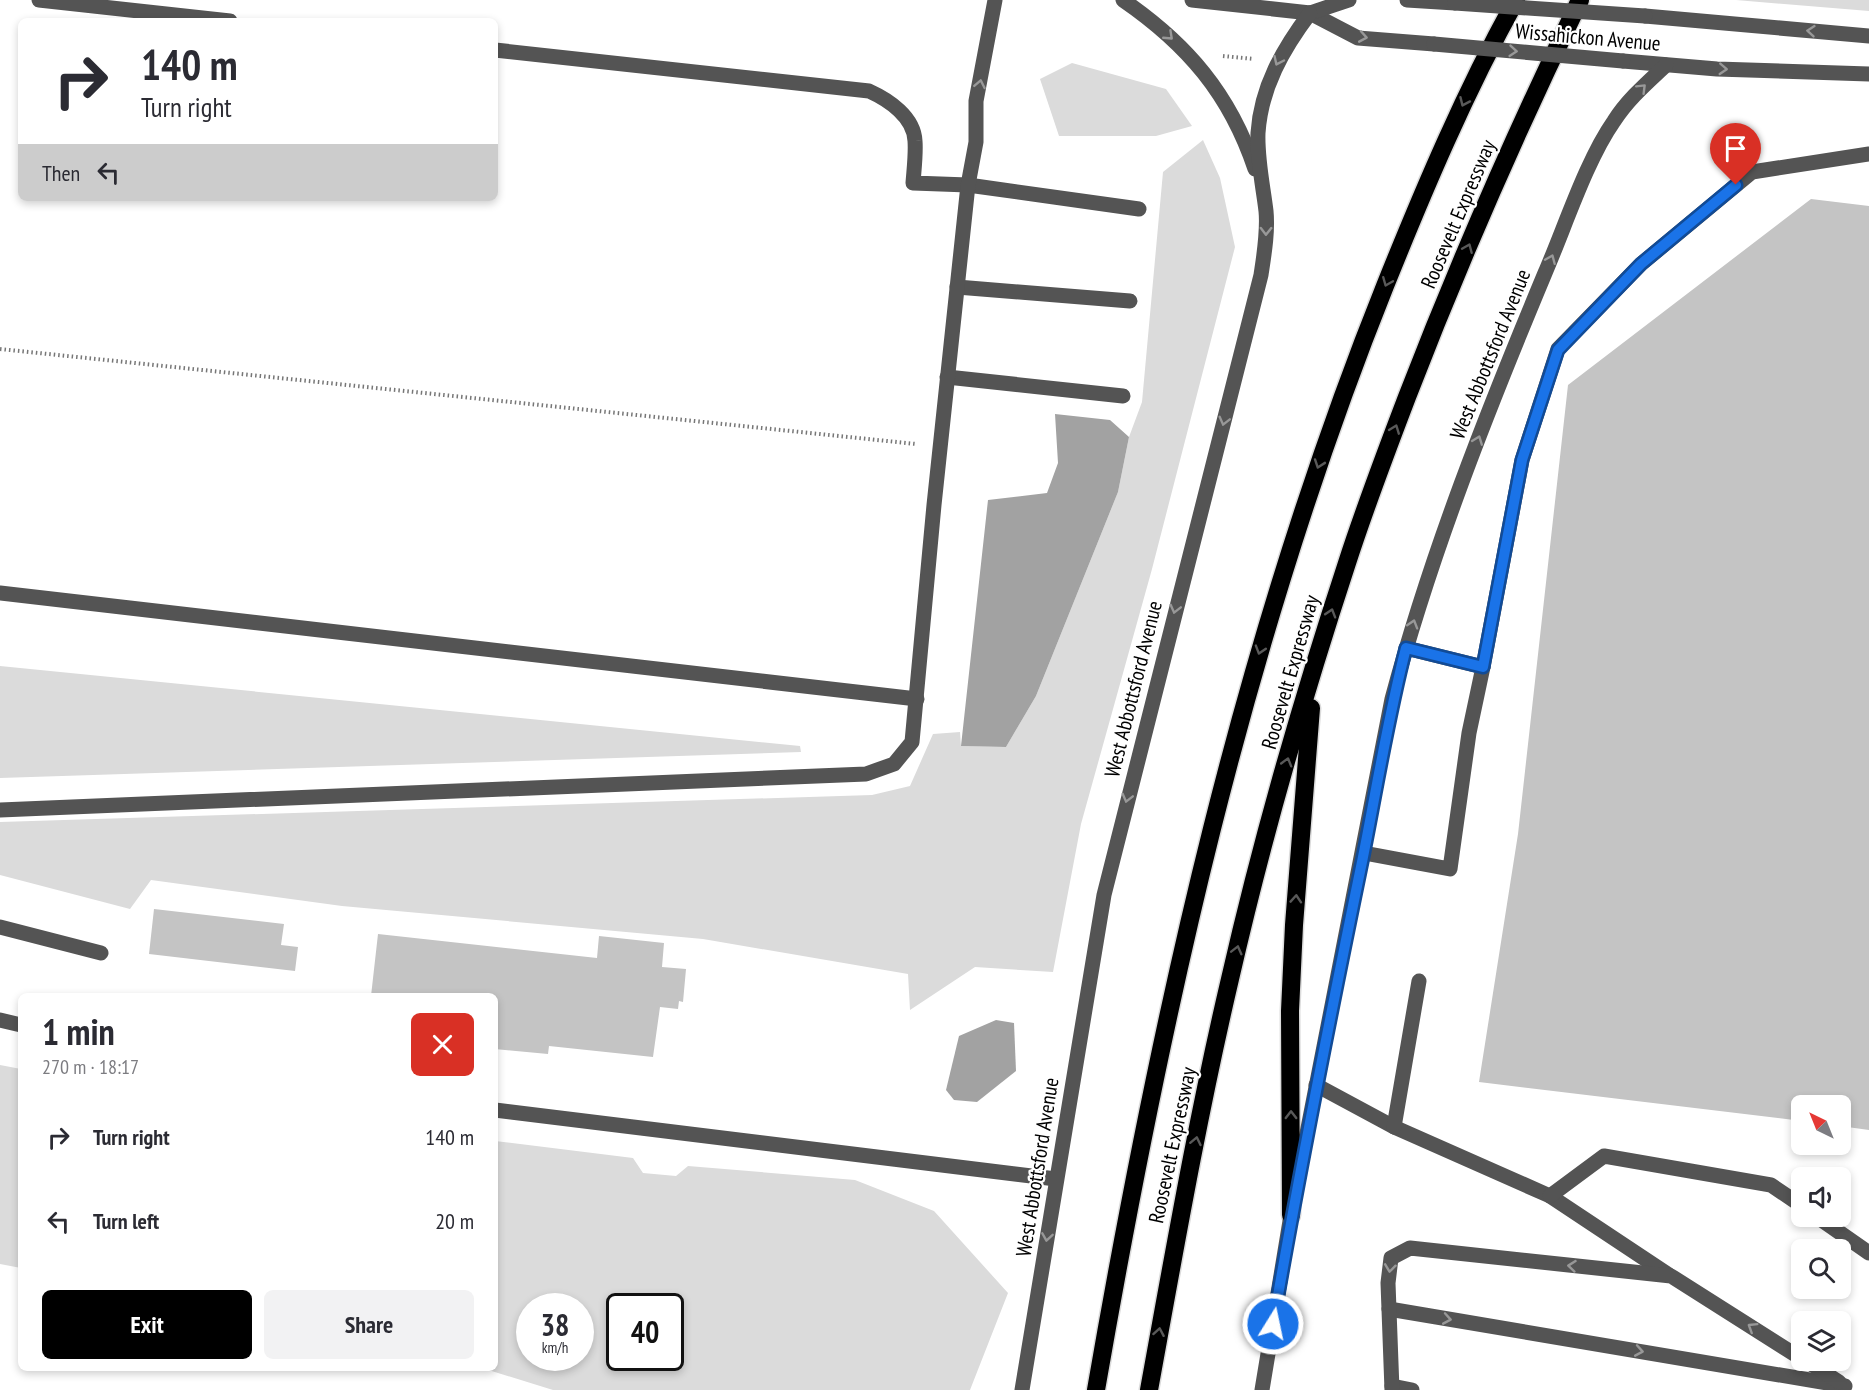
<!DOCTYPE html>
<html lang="en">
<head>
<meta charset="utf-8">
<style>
  :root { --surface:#fff; --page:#f2f2f3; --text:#2b2b33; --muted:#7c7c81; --accent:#000 }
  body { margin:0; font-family:"PT Sans Narrow",sans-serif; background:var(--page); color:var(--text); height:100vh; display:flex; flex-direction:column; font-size:22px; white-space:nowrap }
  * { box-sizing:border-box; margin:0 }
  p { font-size:20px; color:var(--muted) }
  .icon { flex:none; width:33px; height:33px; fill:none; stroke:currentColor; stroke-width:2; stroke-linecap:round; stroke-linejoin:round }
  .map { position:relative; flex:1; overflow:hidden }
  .sheet { position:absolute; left:18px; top:993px; width:480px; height:378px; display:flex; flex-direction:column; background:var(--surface); border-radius:9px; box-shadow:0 3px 9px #0003 }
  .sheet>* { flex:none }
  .hud { position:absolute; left:18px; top:18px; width:480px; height:183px; border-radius:9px; box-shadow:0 3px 9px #0003; background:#fff; color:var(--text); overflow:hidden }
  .needle { width:39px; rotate:317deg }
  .buttons { position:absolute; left:1791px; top:1095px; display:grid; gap:12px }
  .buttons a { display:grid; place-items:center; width:60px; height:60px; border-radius:9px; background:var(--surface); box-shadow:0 3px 9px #0003; font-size:30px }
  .speed { position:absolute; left:516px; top:1293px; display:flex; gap:12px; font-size:30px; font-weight:700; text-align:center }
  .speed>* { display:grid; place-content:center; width:78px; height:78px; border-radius:50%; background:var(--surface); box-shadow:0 3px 9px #0003; line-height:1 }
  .speed small { font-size:15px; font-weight:400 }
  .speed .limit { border:3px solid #111; border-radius:9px; background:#fff; color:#111 }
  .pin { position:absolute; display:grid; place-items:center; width:51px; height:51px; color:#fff; margin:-62px -26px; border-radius:50% 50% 50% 0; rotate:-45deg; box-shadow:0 0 6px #0007 }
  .pin .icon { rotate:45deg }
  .me { position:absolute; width:66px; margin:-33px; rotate:10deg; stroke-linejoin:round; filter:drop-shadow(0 0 4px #0008) }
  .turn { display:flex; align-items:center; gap:21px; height:126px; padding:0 24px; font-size:27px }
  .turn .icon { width:78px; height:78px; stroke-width:2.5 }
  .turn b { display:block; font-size:42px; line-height:51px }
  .then { display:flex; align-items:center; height:57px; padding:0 24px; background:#0003; gap:12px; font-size:22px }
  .round { display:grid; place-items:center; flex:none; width:63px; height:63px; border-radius:9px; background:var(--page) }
  .summary { display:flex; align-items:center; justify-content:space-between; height:102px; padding:0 24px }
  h1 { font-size:36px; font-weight:600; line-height:45px }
  .action { display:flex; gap:12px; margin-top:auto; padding:12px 24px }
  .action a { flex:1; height:69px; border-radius:9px; background:var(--accent); color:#fff; font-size:24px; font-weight:600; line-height:69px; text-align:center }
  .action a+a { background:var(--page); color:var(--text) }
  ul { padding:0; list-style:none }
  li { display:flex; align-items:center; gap:18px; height:84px; padding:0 24px }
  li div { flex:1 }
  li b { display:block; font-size:22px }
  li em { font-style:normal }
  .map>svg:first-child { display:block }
</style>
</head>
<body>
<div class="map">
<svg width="1869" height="1390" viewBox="0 0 1869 1390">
  <rect width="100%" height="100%" fill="#fff"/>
  <g fill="#dbdbdb" fill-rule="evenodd">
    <polygon points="1736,0 1869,0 1869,11"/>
    <polygon points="1072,63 1166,89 1192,126 1156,136 1059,136 1040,79"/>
    <polygon points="1203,140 1220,178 1235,247 1152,569 1081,824 1053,972 975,967 910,1010 908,974 703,939 342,906 151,880 130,909 0,875 0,822 872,795 910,786 933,734 960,732 961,746 1006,747 1036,696 1118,492 1129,437 1142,402 1163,172"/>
    <polygon points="0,666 800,746 801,752 0,778"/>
    <polygon points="0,1065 21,1069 21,1268 0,1264"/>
    <path d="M495,1141L633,1158L643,1173L676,1176L688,1166L855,1180L934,1211L1008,1293L970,1390H553L482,1368H495ZM580,1306V1358H530V1306ZM620,1306H670V1358H620Z"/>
  </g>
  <g fill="#a2a2a2">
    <polygon points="1055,414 1110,420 1129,437 1118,492 1036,696 1006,747 961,746 988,500 1047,493 1058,463"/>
    <polygon points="996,1020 1014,1023 1016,1071 977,1102 954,1100 946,1090 959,1036"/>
  </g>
  <g fill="#c4c4c4">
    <polygon points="1811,199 1869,206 1869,1130 1840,1126 1840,1106 1802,1106 1802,1121 1479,1082 1518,834 1568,385"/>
    <polygon points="154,909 284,924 281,945 298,947 295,971 149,954"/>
    <polygon points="378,934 597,958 599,936 664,943 662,967 686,969 683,1002 679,1001 678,1009 660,1007 653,1057 549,1046 548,1054 495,1049 495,996 371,996"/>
  </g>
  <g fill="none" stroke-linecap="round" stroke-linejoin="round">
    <defs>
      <g id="highway">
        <polyline points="1291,1215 1290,1011 1294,925 1311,708"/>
        <path d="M1096,1390C1161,1015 1243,640 1385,286C1424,189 1465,92 1516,0"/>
        <path d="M1149,1390C1174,1253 1198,1115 1230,979C1262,839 1302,700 1347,563C1365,507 1386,452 1407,397C1459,262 1517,130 1580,0"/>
      </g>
    </defs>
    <use href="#highway" stroke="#dbdbdb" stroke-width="21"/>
    <g stroke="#767676" stroke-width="4" stroke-dasharray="1.5 3" stroke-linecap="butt">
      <polyline points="1223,56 1254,59"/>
      <polyline points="0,349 916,444"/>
    </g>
    <g stroke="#545454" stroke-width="15">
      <polyline points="39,0 230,21"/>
      <path d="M1123,0C1187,44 1230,94 1255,169"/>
      <polyline points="1192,0 1310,13 1358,38 1434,44"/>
      <polyline points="1407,0 1455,3"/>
      <polyline points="1310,13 1349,0"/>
      <polyline points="1645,16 1869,36"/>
      <path d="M495,50L869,91C889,100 914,117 915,141C916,154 914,169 913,183L968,185L1139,209"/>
      <polyline points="1623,61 1717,69 1869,74"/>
      <polyline points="957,287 1130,301"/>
      <polyline points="947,377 1123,396"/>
      <polyline points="0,593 917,699"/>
      <polyline points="1483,667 1522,460 1558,349 1641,264 1752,172 1869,154"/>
      <polyline points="0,810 866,774 894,764 912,742 934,505 968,185 976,142 976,101 995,0"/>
      <polyline points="1364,853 1450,869 1469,733 1483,667 1406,648"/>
      <polyline points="0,927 101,953"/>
      <polyline points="0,1020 21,1025"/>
      <polyline points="1316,1085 1394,1127 1550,1196 1669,1275"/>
      <polyline points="495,1110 1056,1179"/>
      <polyline points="1394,1127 1419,981"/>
      <polyline points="1550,1196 1604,1156 1771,1185 1802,1206"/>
      <polyline points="1816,1216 1869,1253"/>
      <polyline points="1389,1309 1845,1386"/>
      <polyline points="1805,1360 1839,1382"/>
      <polyline points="1392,1386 1412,1390"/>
      <path d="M1022,1390L1104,895L1261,275C1264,255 1268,232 1266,211C1263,186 1257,159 1258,133C1261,87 1283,49 1310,13"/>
      <path d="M1262,1390L1291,1215L1392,699C1431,553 1487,412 1545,273C1565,227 1586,161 1614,121C1628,99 1648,82 1666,65"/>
      <polyline points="1392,1390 1388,1283 1391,1258 1410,1248 1671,1276 1802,1359"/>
    </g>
    <use href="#highway" stroke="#000" stroke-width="18"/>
    <g stroke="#545454" stroke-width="15">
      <polyline points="1455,3 1645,16"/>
      <polyline points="1434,44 1623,61"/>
    </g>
  </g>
  <defs><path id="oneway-chevron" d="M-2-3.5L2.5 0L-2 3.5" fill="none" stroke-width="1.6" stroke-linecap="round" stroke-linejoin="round" transform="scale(1.5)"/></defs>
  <g stroke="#989898">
    <use href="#oneway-chevron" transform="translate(1811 31) rotate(-175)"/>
    <use href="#oneway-chevron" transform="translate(1169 36) rotate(43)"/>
    <use href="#oneway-chevron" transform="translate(1363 37) rotate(10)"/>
    <use href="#oneway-chevron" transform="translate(1513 51) rotate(5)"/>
    <use href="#oneway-chevron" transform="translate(1278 61) rotate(115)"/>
    <use href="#oneway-chevron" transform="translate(1723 69) rotate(3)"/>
    <use href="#oneway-chevron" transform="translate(980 84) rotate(-79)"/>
    <use href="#oneway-chevron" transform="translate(1642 88) rotate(-45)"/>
    <use href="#oneway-chevron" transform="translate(1266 231) rotate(91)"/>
    <use href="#oneway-chevron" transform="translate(1551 259) rotate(-67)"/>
    <use href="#oneway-chevron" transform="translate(1224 421) rotate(104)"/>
    <use href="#oneway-chevron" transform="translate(1478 440) rotate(-69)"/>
    <use href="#oneway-chevron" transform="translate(1175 609) rotate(104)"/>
    <use href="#oneway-chevron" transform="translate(1413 624) rotate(-73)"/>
    <use href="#oneway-chevron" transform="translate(1127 798) rotate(104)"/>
    <use href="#oneway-chevron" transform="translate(1047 1237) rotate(99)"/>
    <use href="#oneway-chevron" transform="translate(1572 1266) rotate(-174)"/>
    <use href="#oneway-chevron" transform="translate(1390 1268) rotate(97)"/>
    <use href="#oneway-chevron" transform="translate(1447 1319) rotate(10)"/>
    <use href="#oneway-chevron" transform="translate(1752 1327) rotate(-148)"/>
    <use href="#oneway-chevron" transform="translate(1639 1351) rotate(10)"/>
  </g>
  <g stroke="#595959">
    <use href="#oneway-chevron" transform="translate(1464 102) rotate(114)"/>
    <use href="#oneway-chevron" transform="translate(1468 248) rotate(-67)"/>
    <use href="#oneway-chevron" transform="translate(1387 282) rotate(112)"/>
    <use href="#oneway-chevron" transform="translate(1395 429) rotate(-69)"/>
    <use href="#oneway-chevron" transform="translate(1319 464) rotate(109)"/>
    <use href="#oneway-chevron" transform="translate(1331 613) rotate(-73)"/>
    <use href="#oneway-chevron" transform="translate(1260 650) rotate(107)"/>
    <use href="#oneway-chevron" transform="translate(1287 762) rotate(-74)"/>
    <use href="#oneway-chevron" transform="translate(1296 899) rotate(-86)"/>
    <use href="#oneway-chevron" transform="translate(1237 950) rotate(-76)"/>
    <use href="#oneway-chevron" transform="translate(1291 1115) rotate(-90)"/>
    <use href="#oneway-chevron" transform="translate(1196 1141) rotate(-78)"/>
    <use href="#oneway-chevron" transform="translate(1159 1332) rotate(-80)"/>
  </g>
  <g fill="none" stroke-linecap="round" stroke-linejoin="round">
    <defs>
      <path id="route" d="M1273,1324C1300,1168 1331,1012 1363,857C1377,787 1388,717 1406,648L1483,667L1522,460L1558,350L1641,264L1736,185"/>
    </defs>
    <use href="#route" stroke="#114b97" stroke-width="15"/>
    <use href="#route" stroke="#1a73e8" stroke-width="10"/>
  </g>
  <g text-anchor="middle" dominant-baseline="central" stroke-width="4.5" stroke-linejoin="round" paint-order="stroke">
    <g font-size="21" fill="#000" stroke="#fff">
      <text transform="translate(1588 37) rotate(5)">Wissahickon Avenue</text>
      <text transform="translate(1458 214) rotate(-67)">Roosevelt Expressway</text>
      <text transform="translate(1490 354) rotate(-68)">West Abbottsford Avenue</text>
      <text transform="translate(1290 672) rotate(-74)">Roosevelt Expressway</text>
      <text transform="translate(1133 689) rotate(-76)">West Abbottsford Avenue</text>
      <text transform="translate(1172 1145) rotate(-78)">Roosevelt Expressway</text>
      <text transform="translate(1037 1167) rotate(-81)">West Abbottsford Avenue</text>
    </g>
  </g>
</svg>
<div class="buttons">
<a><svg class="needle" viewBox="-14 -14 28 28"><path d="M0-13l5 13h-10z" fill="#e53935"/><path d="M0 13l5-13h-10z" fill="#7c7c81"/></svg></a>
<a><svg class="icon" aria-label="sound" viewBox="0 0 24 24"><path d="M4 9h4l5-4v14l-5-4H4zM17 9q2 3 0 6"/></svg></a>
<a><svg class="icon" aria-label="search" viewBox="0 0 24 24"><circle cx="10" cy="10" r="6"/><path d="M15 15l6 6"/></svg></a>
<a><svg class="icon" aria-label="layers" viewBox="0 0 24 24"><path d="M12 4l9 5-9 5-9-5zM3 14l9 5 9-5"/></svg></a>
</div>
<div class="speed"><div>38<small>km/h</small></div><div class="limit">40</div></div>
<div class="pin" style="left:1736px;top:185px;background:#d93025"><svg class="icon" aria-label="arrive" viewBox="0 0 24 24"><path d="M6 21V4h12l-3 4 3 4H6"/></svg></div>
<svg class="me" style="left:1273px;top:1324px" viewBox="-20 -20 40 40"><circle r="17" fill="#1a73e8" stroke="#fff" stroke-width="3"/><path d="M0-11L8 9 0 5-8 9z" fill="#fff"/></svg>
<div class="hud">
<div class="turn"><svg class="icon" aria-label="right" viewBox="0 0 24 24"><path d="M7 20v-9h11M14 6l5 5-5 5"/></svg><div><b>140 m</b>Turn right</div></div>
<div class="then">Then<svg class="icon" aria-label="left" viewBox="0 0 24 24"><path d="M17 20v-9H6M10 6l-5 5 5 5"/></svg></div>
</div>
<section class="sheet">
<div class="summary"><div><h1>1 min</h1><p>270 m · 18:17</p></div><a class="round" style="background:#d93025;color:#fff"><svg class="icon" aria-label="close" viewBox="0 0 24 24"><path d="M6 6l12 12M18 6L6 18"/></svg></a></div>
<ul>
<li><svg class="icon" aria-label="right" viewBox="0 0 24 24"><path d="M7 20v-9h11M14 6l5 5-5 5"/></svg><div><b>Turn right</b></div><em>140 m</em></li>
<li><svg class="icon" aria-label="left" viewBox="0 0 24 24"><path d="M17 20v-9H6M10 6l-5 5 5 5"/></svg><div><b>Turn left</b></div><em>20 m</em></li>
</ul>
<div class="action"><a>Exit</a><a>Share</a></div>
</section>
</div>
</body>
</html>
